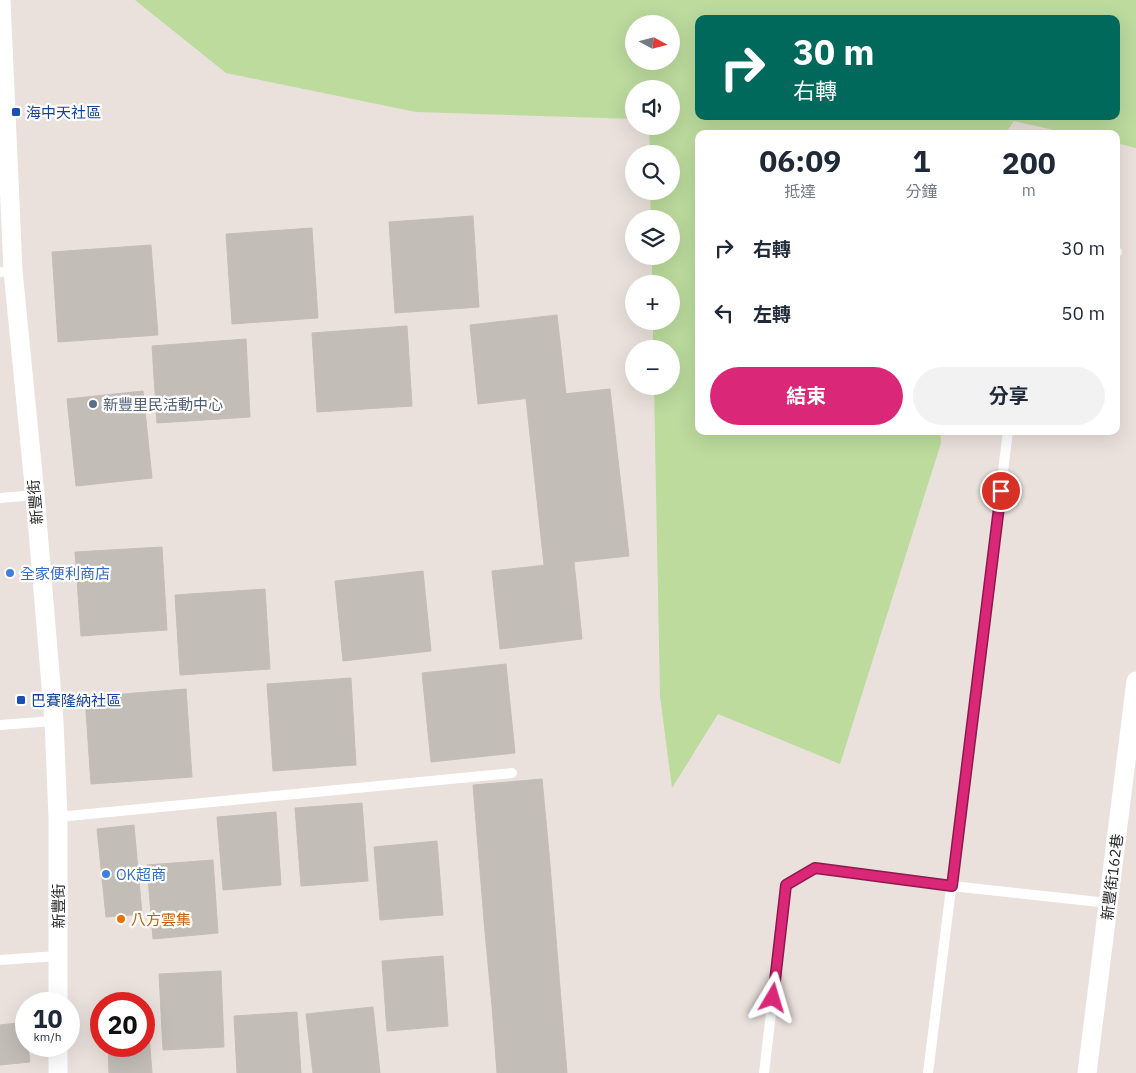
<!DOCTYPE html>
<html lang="zh-TW">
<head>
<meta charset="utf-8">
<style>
  :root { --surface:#fff; --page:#f2f2f3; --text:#1f2937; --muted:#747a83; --accent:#db2777 }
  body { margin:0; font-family:"IBM Plex Sans","Noto Sans TC",sans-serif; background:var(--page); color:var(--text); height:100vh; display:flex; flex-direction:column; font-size:19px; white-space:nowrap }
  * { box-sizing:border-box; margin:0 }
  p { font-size:16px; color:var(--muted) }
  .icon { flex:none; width:28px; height:28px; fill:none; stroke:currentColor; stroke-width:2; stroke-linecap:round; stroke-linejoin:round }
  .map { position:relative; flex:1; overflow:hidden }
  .drawer { position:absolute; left:695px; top:130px; width:425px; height:305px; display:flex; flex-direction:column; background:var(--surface); border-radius:10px; box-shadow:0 5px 20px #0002 }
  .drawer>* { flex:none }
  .top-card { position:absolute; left:695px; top:15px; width:425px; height:105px; border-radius:10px; box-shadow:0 5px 20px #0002; background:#00695c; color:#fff; overflow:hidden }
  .needle { width:32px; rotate:97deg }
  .controls { position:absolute; left:625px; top:15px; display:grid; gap:10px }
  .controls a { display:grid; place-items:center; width:55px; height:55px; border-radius:50%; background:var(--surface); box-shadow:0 5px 20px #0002; font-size:25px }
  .speed { position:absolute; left:15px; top:992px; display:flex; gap:10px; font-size:25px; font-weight:700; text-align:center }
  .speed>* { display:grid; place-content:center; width:65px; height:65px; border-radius:50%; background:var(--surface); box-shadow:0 5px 20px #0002; line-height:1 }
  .speed small { font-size:12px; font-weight:400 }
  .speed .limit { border:8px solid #d22; background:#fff; color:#111 }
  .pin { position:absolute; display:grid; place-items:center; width:42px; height:42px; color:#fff; margin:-21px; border:2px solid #fff; border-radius:50%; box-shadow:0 1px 5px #0007 }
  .me { position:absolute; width:55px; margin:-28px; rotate:7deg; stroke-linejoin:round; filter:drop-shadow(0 0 4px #0008) }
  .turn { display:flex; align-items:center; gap:18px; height:105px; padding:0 15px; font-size:22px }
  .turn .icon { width:65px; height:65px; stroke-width:2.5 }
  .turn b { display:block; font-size:35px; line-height:42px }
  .eta { display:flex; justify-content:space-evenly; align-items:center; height:85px; text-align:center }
  .eta b { font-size:30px; font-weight:700; line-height:35px }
  .primary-button { display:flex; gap:10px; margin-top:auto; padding:10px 15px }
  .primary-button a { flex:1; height:58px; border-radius:30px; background:var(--accent); color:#fff; font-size:20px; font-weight:700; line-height:58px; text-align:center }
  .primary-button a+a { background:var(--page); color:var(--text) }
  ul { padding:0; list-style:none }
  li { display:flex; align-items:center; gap:15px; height:65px; padding:0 15px }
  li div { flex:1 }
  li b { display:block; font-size:19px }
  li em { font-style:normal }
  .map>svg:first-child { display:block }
</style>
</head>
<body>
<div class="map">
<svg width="1136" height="1073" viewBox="0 0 1136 1073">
  <rect width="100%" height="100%" fill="#eae1dc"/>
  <path fill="#bcdb9d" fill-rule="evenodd" d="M135,0H1136V148L1116,143V134H1071L1014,121L1005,134H699V431H940L941,443L840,764L718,714L672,788L660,696L654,386H671V349H653V321H671V284H652V256H671V219H651L650,191H671V154H650L649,126H671V89H634V119L416,112L226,73ZM699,19H1116V116H699ZM634,24H671V61H634Z"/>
  <g fill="#c2bdb7" stroke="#c5bdb6">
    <polygon points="473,216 479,307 395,313 389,222"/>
    <polygon points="312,228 318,318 232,324 226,234"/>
    <polygon points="151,245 158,335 58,342 52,252"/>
    <polygon points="557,315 566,394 478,404 470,325"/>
    <polygon points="407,326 412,406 317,412 312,333"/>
    <polygon points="246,339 250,417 157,423 152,346"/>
    <polygon points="610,389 629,556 544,565 526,398"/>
    <polygon points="143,391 152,478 76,486 67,399"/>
    <polygon points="162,547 167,630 81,636 75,552"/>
    <polygon points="574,562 582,639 500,649 492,571"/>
    <polygon points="423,571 431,651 343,661 335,581"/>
    <polygon points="265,589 270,669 180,675 175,595"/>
    <polygon points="506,664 515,753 431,762 422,673"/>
    <polygon points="351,678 356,765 273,771 267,684"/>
    <polygon points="186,689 192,777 91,784 85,697"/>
    <polygon points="542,779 549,853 479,859 473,785"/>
    <polygon points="362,803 368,881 301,886 295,808"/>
    <polygon points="276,812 281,885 223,890 217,817"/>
    <polygon points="134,825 142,914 106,917 97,829"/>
    <polygon points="437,841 443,915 380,920 374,847"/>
    <polygon points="549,853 555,926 485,932 479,859"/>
    <polygon points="213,860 218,933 153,939 147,865"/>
    <polygon points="555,926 561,1000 492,1006 485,932"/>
    <polygon points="443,956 448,1026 387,1031 382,961"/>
    <polygon points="221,971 224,1047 163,1050 159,974"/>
    <polygon points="561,1000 567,1073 497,1073 492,1006"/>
    <polygon points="373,1007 380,1073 313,1073 306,1014"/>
    <polygon points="144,1010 147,1010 152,1073 109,1073 108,1046 144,1046"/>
    <polygon points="297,1012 301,1073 237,1073 234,1016"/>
    <polygon points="26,1022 26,1046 28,1046 30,1062 0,1065 0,1025"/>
  </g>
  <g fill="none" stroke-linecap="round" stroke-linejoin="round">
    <g stroke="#fff" stroke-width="10">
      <polyline points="1116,252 1117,252"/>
      <polyline points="0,272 13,271"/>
      <polyline points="0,498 35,495"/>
      <polyline points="0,725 54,721"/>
      <polyline points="58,817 512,773"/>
      <polyline points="0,960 58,956"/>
      <polyline points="764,1073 786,885 815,869 952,886 1108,903"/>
      <polyline points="928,1073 1008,431"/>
    </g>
    <g stroke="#fff" stroke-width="19">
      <polyline points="1,0 13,271 35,495 54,721 58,817 58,1004"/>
      <polyline points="58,1073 58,1046"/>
      <polyline points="1087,1073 1136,681"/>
    </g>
  </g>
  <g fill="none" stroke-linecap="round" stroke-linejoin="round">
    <defs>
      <polyline id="route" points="773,998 786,885 815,868 952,886 1001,491"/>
    </defs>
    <use href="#route" stroke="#8e194d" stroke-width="12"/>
    <use href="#route" stroke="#db2777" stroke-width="9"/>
  </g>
  <g fill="#1a4fb4" stroke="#fff" stroke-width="2">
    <rect x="11" y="107" width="10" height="10" rx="2.5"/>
    <rect x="16" y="695" width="10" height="10" rx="2.5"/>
  </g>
  <circle fill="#5c6f8a" stroke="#fff" stroke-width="2" cx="93" cy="404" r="5"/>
  <g fill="#3f7fe0" stroke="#fff" stroke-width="2">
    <circle cx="10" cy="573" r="5"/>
    <circle cx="106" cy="874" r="5"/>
  </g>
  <circle fill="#e8710a" stroke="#fff" stroke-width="2" cx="121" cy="919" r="5"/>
  <g text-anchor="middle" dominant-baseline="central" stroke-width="4.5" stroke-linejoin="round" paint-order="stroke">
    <g font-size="15" fill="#164399" stroke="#fff" text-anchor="start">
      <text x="26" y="112">海中天社區</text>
      <text x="31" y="700">巴賽隆納社區</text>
    </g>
    <g font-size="15" fill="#4e5e75" stroke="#fff" text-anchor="start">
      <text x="103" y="404">新豐里民活動中心</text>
    </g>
    <g font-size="15" fill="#292929" stroke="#fff">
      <text transform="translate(35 502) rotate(-95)">新豐街</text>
      <text transform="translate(1112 877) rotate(-83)">新豐街162巷</text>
      <text transform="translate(58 906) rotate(-90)">新豐街</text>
    </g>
    <g font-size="15" fill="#366cbe" stroke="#fff" text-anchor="start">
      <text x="20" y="573">全家便利商店</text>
      <text x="116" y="874">OK超商</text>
    </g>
    <g font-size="15" fill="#c56008" stroke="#fff" text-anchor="start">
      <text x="131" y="919">八方雲集</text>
    </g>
  </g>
</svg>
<div class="controls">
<a><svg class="needle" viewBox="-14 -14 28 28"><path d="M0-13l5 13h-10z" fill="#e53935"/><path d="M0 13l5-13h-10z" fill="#747a83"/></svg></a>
<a><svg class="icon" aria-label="sound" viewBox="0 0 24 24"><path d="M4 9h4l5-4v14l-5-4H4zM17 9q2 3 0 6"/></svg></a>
<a><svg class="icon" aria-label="search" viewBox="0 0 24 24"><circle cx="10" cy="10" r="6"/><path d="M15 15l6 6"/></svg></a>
<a><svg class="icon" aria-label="layers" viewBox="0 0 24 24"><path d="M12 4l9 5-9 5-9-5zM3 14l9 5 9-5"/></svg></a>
<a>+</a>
<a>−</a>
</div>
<div class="speed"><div>10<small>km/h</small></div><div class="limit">20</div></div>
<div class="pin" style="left:1001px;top:491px;background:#d93025"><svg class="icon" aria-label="arrive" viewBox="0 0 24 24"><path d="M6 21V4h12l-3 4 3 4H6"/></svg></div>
<svg class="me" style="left:773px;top:998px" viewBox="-20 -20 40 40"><path d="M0-17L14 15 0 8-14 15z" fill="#db2777" stroke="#fff" stroke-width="4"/></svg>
<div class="top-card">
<div class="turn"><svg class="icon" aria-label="right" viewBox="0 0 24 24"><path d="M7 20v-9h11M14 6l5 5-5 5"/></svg><div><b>30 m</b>右轉</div></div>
</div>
<section class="drawer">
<div class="eta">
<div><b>06:09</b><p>抵達</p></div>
<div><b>1</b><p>分鐘</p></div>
<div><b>200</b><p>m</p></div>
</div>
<ul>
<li><svg class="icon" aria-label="right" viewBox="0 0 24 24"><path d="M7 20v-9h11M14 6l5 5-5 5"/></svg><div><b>右轉</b></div><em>30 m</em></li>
<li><svg class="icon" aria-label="left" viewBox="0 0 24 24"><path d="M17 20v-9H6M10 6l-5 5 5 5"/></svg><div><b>左轉</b></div><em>50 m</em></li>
</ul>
<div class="primary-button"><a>結束</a><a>分享</a></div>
</section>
</div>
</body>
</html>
